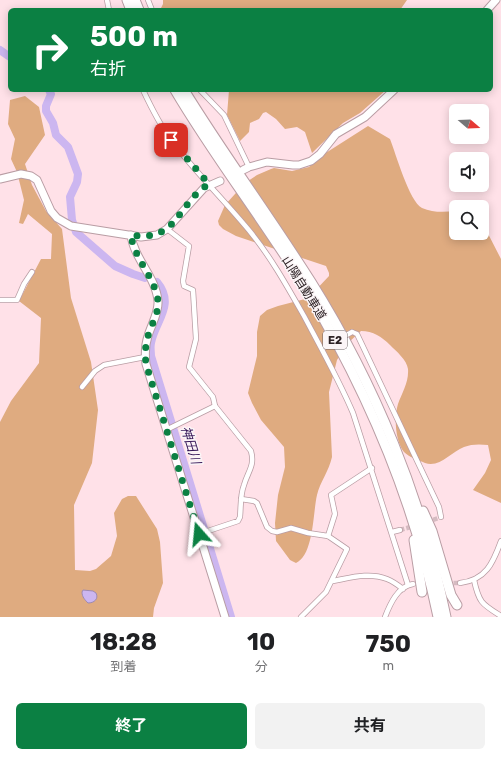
<!DOCTYPE html>
<html lang="ja">
<head>
<meta charset="utf-8">
<style>
  :root { --surface:#fff; --page:#f2f2f2; --text:#202124; --muted:#757577; --accent:#0b8043 }
  body { margin:0; font-family:Rubik,"Noto Sans JP",sans-serif; background:var(--page); color:var(--text); height:100vh; display:flex; flex-direction:column; font-size:15px; white-space:nowrap }
  * { box-sizing:border-box; margin:0 }
  p { font-size:13px; color:var(--muted) }
  .icon { flex:none; width:22px; height:22px; fill:none; stroke:currentColor; stroke-width:2; stroke-linecap:round; stroke-linejoin:round }
  .map { position:relative; height:617px; overflow:hidden }
  .sheet { display:flex; flex-direction:column; background:var(--surface); flex:1 }
  .sheet>* { flex:none }
  .guide { position:absolute; left:8px; top:8px; width:485px; height:84px; border-radius:6px; box-shadow:0 2px 10px #0003; background:#0b8043; color:#fff; overflow:hidden }
  .needle { width:26px; rotate:109deg }
  .fabs { position:absolute; left:449px; top:104px; display:grid; gap:8px }
  .fabs a { display:grid; place-items:center; width:40px; height:40px; border-radius:6px; background:var(--surface); box-shadow:0 2px 10px #0003; font-size:20px }
  .pin { position:absolute; display:grid; place-items:center; width:34px; height:34px; color:#fff; margin:-17px; border-radius:8px; box-shadow:0 2px 6px #0006 }
  .me { position:absolute; width:44px; margin:-22px; rotate:342deg; stroke-linejoin:round; filter:drop-shadow(0 0 3px #0008) }
  .turn { display:flex; align-items:center; gap:14px; height:84px; padding:0 16px; font-size:18px }
  .turn .icon { width:52px; height:52px; stroke-width:2.5 }
  .turn b { display:block; font-size:28px; line-height:34px }
  .eta { display:flex; justify-content:space-evenly; align-items:center; height:68px; text-align:center }
  .eta b { font-size:24px; font-weight:700; line-height:28px }
  .cta { display:flex; gap:8px; margin-top:auto; padding:8px 16px }
  .cta a { flex:1; height:46px; border-radius:6px; background:var(--accent); color:#fff; font-size:16px; font-weight:700; line-height:46px; text-align:center }
  .cta a+a { background:var(--page); color:var(--text) }
  .map>svg:first-child { display:block }
</style>
</head>
<body>
<div class="map">
<svg width="501" height="617" viewBox="0 0 501 617">
  <rect width="100%" height="100%" fill="#ffe1e8"/>
  <g fill="#dfab80">
    <polygon points="163,0 407,0 400,10 160,10 163,4"/>
    <polygon points="229,90 386,90 360,113 343,123 312,153 305,132 297,127 285,129 276,119 266,112 263,113 259,119 250,123 249,132 240,141 227,115"/>
    <polygon points="25,96 39,107 45,135 25,164 32,185 46,211 62,229 71,298 91,362 98,410 92,463 74,505 75,570 90,571 96,569 111,556 117,536 114,513 122,499 128,496 136,496 157,529 160,542 163,583 154,608 153,617 0,617 0,422 11,401 39,363 41,318 19,301 41,259 51,259 52,234 28,214 23,224 19,223 24,200 17,172 11,159 15,139 8,124 10,100"/>
    <path d="M368,126L390,139C396,154 409,201 422,208C433,213 445,212 456,211V233H482V222L501,259V503L473,490L485,473L491,460L488,445C480,444 471,444 464,447C451,452 440,468 425,463C418,460 409,457 404,452C395,441 394,417 398,404C402,393 409,382 408,369C407,360 396,351 390,345C382,337 373,331 361,331L348,343L337,360L329,392L332,457C329,471 320,482 317,495C313,511 314,555 296,563L290,560L276,541L275,523L278,495L285,467L284,447L261,420L252,403L248,393L257,356V332L260,316L267,310L278,306L305,299L312,294L329,276V273L326,266L236,236L223,229L219,225L218,221L225,205L245,183L257,175L271,169L274,168L292,171L309,167L321,156Z"/>
  </g>
  <path fill="#ccb6f0" stroke="#9d8ab3" d="M83,590L93,591L96,593C99,599 94,603 88,603C85,600 82,597 82,592Z"/>
  <g fill="none" stroke-linecap="round" stroke-linejoin="round">
    <g stroke="#ccb6f0" stroke-width="8">
      <polyline points="0,50 10,57"/>
      <polyline points="49,90 51,94 46,106 46,111 53,123 56,135 68,147 78,174 77,182 70,197 72,220 76,232 115,266 133,274 145,278"/>
      <path d="M157,282C176,305 155,321 151,343C150,347 151,352 151,356L231,617"/>
    </g>
    <g stroke="#d5bbc1" stroke-width="4.5" stroke-dasharray="4.5 2" stroke-linecap="butt">
      <polyline points="427,522 441,517"/>
      <polyline points="400,530 414,526"/>
      <polyline points="447,583 460,583"/>
    </g>
    <defs>
      <g id="street">
        <polyline points="107,0 109,10"/>
        <polyline points="148,0 152,10"/>
        <path d="M143,90C151,107 160,125 171,140C196,173 226,202 252,234C272,259 288,288 304,316C321,348 339,380 353,413L408,585"/>
        <polyline points="200,90 224,115 249,167"/>
        <path d="M167,229L189,246L183,281L184,286L193,290L196,339L189,367L213,397L215,406L251,451C255,466 248,471 244,485C240,495 241,507 240,517L238,521L199,534"/>
        <polyline points="0,300 17,300 24,284 32,272"/>
        <polyline points="352,332 357,334 439,507 441,517"/>
        <polyline points="82,387 95,371 104,365 145,357"/>
        <polyline points="166,430 215,406"/>
        <polyline points="241,499 254,501 257,503 267,527 272,531 277,532 291,528 308,533 328,536 347,549 326,592 301,617"/>
        <polyline points="392,532 400,530"/>
        <polyline points="328,536 335,514 331,495 372,468"/>
        <path d="M474,580C479,603 482,604 501,616"/>
        <path d="M333,581C350,578 369,572 387,579C392,581 398,585 403,589"/>
        <path d="M460,583C486,580 493,563 501,541"/>
        <path d="M385,617C390,604 398,586 413,584"/>
      </g>
      <g id="secondary">
        <polyline points="487,10 496,0"/>
        <polyline points="243,170 249,167 267,162 293,165 299,165 311,161 320,154 336,134 365,117 394,90"/>
        <polyline points="0,179 21,174 31,176 37,180 51,211 57,218 71,226 141,237 157,235 167,229 204,188 220,181"/>
        <path d="M131,235C134,259 156,277 158,301C159,313 151,325 148,336C145,345 145,356 146,364L225,617"/>
      </g>
      <g id="highway">
        <polyline points="127,0 131,10"/>
        <polyline points="135,0 139,10"/>
        <path d="M175,90C215,158 264,220 305,287C367,390 414,500 438,617"/>
        <path d="M184,90C224,155 270,217 311,282C375,384 422,499 446,617"/>
        <polyline points="423,511 432,531 451,595 457,605"/>
        <polyline points="414,540 422,592"/>
      </g>
    </defs>
    <use href="#street" stroke="#b99da4" stroke-width="6"/>
    <use href="#secondary" stroke="#b99da4" stroke-width="9"/>
    <use href="#highway" stroke="#b99da4" stroke-width="11"/>
    <use href="#street" stroke="#fff" stroke-width="4.5"/>
    <use href="#secondary" stroke="#fff" stroke-width="7"/>
    <use href="#highway" stroke="#fff" stroke-width="9"/>
    <defs>
      <polyline id="street-bridge" points="325,347 352,332"/>
    </defs>
    <use href="#street-bridge" stroke="#b99da4" stroke-width="6" stroke-linecap="butt"/>
    <use href="#street-bridge" stroke="#fff" stroke-width="4.5"/>
  </g>
  <g fill="none" stroke-linecap="round" stroke-linejoin="round">
    <path stroke="#0b8043" stroke-width="7" stroke-dasharray="0 12.6" d="M171,140L209,184C177,203 178,243 131,235C134,259 155,277 158,301C159,313 151,325 148,336C145,345 145,356 146,364L199,534"/>
  </g>
  <g text-anchor="middle" dominant-baseline="central" stroke-width="3" stroke-linejoin="round" paint-order="stroke">
    <rect fill="#fbf5f7" stroke="#6c6265" stroke-width="1" x="323" y="331" width="24" height="18" rx="3"/>
    <g font-size="11" font-weight="bold" fill="#2e2326">
      <text x="335" y="340">E2</text>
    </g>
    <g font-size="12" fill="#2e2326" stroke="#fbf5f7">
      <text transform="translate(304 288) rotate(58)">山陽自動車道</text>
    </g>
    <g font-size="13" font-style="italic" fill="#351557" stroke="#fbf5f7">
      <text transform="translate(191 445) rotate(73)">神田川</text>
    </g>
  </g>
</svg>
<div class="fabs">
<a><svg class="needle" viewBox="-14 -14 28 28"><path d="M0-13l5 13h-10z" fill="#e53935"/><path d="M0 13l5-13h-10z" fill="#757577"/></svg></a>
<a><svg class="icon" aria-label="sound" viewBox="0 0 24 24"><path d="M4 9h4l5-4v14l-5-4H4zM17 9q2 3 0 6"/></svg></a>
<a><svg class="icon" aria-label="search" viewBox="0 0 24 24"><circle cx="10" cy="10" r="6"/><path d="M15 15l6 6"/></svg></a>
</div>
<div class="pin" style="left:171px;top:140px;background:#d93025"><svg class="icon" aria-label="arrive" viewBox="0 0 24 24"><path d="M6 21V4h12l-3 4 3 4H6"/></svg></div>
<svg class="me" style="left:199px;top:534px" viewBox="-20 -20 40 40"><path d="M0-17L14 15 0 8-14 15z" fill="#0b8043" stroke="#fff" stroke-width="4"/></svg>
<div class="guide">
<div class="turn"><svg class="icon" aria-label="right" viewBox="0 0 24 24"><path d="M7 20v-9h11M14 6l5 5-5 5"/></svg><div><b>500 m</b>右折</div></div>
</div>
</div>
<section class="sheet">
<div class="eta">
<div><b>18:28</b><p>到着</p></div>
<div><b>10</b><p>分</p></div>
<div><b>750</b><p>m</p></div>
</div>
<div class="cta"><a>終了</a><a>共有</a></div>
</section>
</body>
</html>
